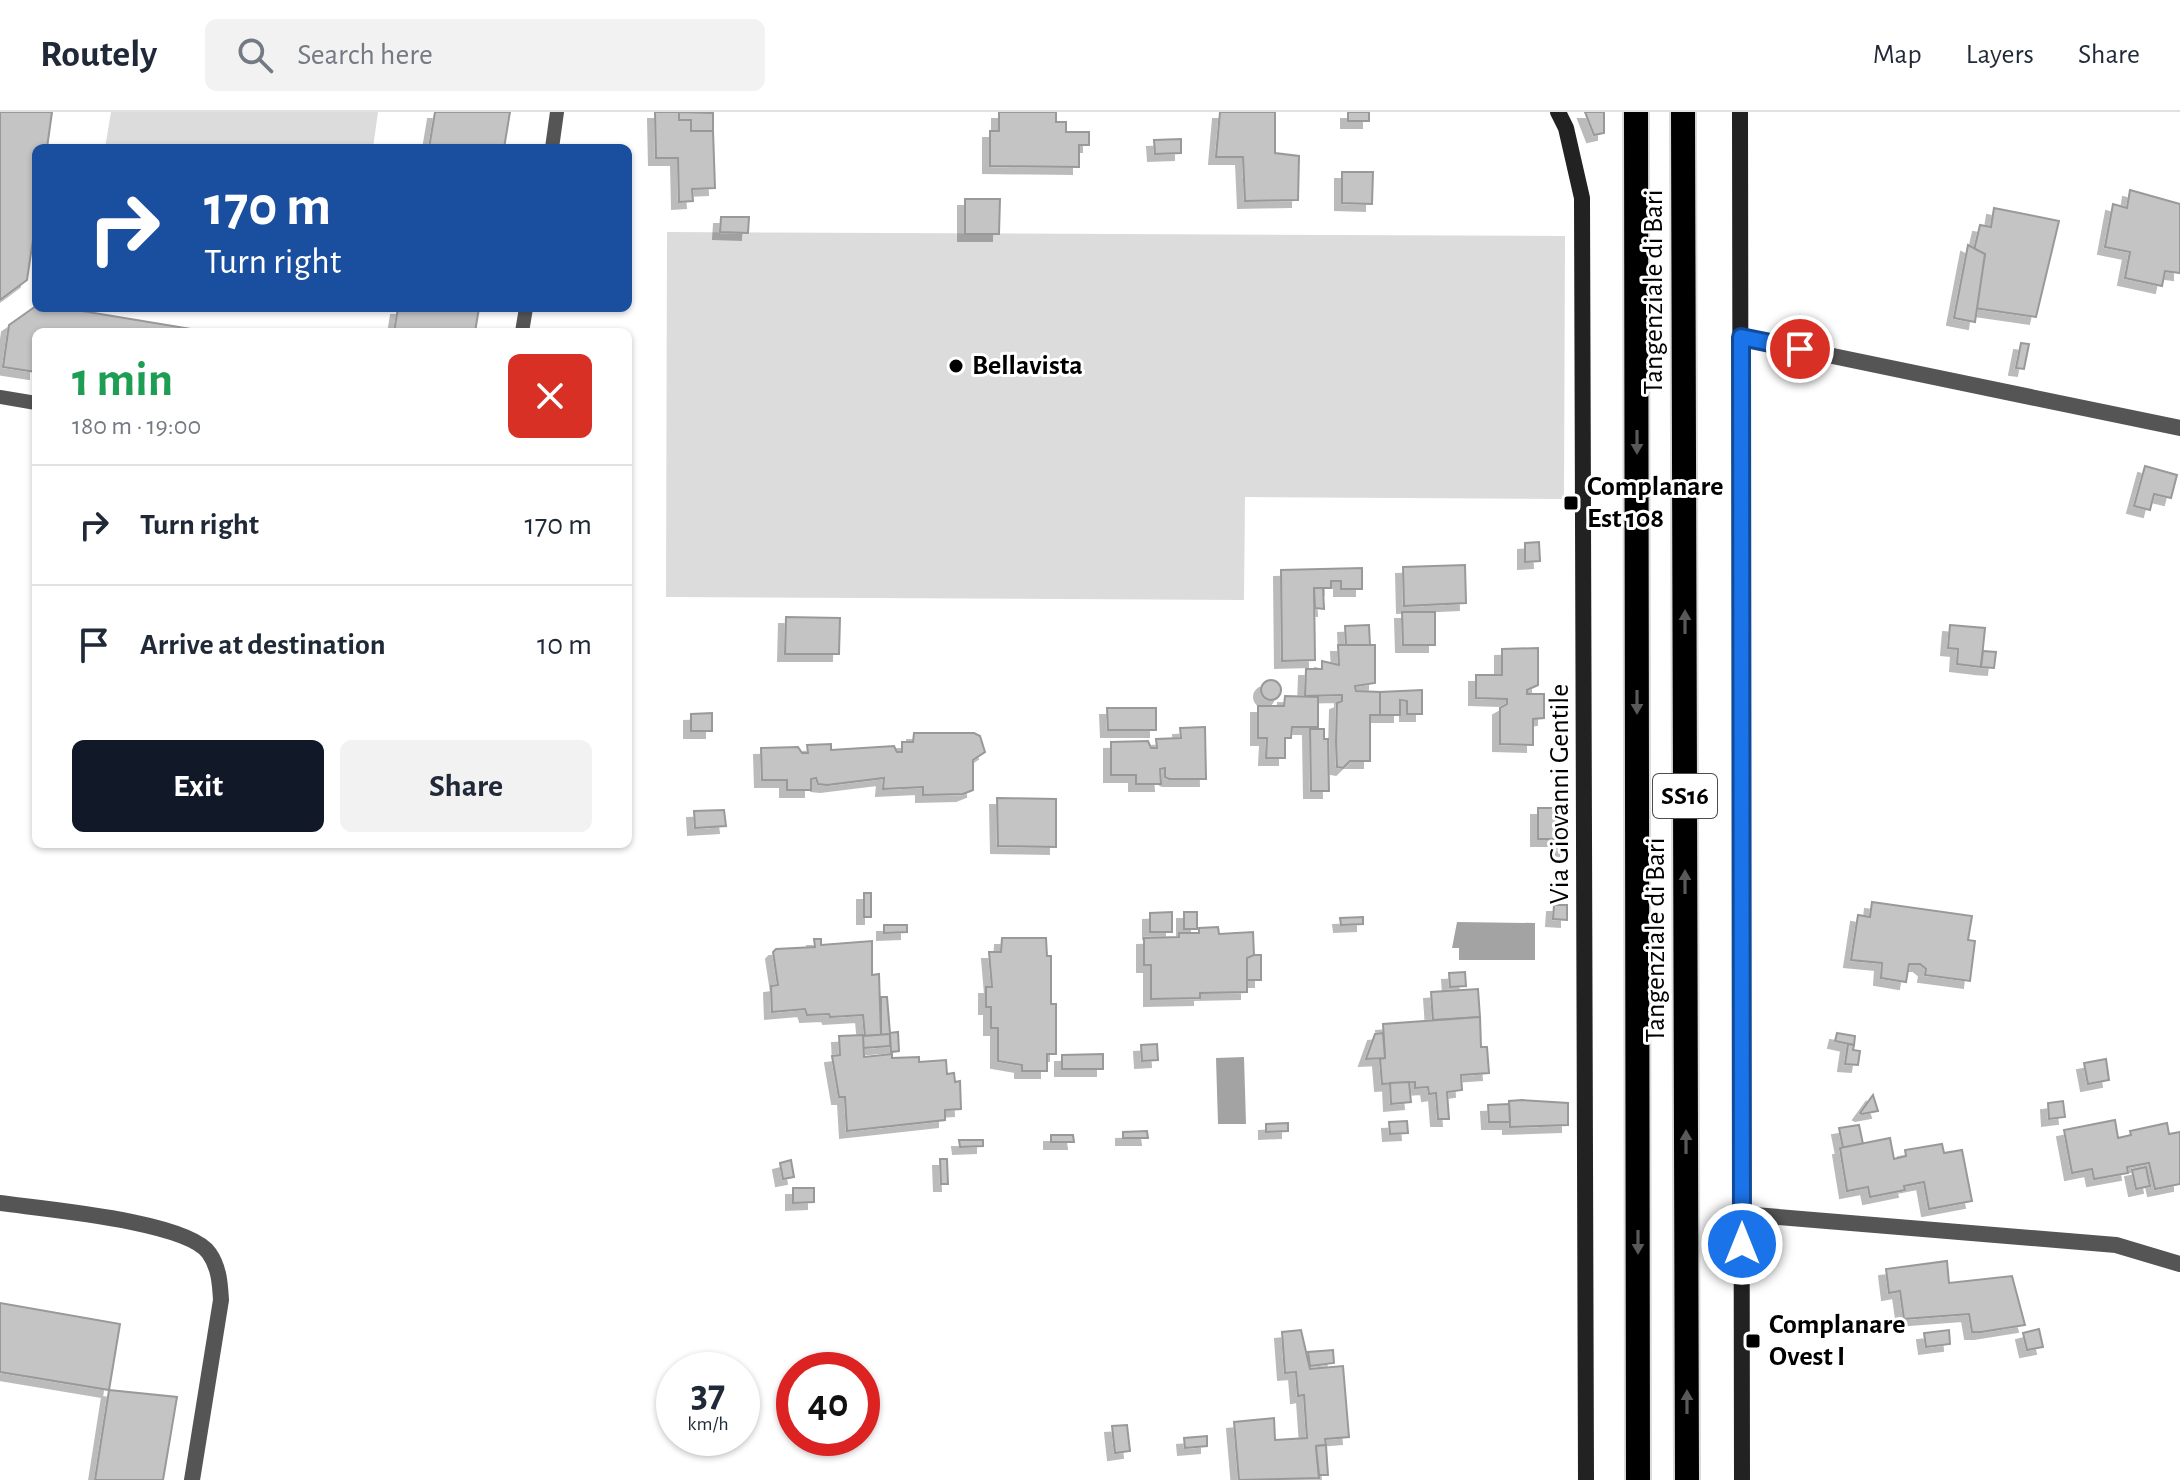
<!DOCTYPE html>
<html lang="en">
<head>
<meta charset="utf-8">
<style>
  :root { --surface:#fff; --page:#f2f2f3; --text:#1f2937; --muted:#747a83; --line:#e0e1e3; --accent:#111827 }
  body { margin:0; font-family:"Alegreya Sans",sans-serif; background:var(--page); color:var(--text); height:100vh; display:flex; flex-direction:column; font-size:30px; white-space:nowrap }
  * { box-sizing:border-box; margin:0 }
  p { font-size:26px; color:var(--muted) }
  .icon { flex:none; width:44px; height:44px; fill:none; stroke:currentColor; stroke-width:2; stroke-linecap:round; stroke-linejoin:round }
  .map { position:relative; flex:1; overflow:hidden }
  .drawer { position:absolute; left:32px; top:216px; width:600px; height:520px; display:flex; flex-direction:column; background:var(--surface); border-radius:12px; box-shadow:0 2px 6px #0004 }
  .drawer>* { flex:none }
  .banner { position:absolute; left:32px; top:32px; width:600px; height:168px; border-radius:12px; box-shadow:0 2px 6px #0004; background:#1a4fa0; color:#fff; overflow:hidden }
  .speed { position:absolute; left:656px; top:1240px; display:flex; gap:16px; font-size:40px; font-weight:700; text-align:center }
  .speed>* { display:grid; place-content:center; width:104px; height:104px; border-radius:50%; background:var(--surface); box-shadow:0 2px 6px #0004; line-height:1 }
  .speed small { font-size:20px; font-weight:400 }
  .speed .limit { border:12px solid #d22; background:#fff; color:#111 }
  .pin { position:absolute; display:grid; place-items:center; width:68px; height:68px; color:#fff; margin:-34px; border:4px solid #fff; border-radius:50%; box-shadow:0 2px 8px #0007 }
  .me { position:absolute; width:88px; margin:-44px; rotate:0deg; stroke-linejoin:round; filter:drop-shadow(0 0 6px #0008) }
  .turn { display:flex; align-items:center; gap:28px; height:168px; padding:0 40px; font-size:36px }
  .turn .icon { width:104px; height:104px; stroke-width:2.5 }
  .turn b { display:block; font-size:56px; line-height:68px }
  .round { display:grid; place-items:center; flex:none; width:84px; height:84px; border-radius:12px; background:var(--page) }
  .head { display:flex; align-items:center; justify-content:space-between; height:136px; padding:0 40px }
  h1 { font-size:48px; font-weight:700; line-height:60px; color:#1e9e55 }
  .button { display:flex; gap:16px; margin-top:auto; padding:16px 40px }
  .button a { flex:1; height:92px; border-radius:12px; background:var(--accent); color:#fff; font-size:32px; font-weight:700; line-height:92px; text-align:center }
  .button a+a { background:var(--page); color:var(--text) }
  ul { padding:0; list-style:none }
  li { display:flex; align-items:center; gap:24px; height:120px; padding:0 40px; border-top:2px solid var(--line) }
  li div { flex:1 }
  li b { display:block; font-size:30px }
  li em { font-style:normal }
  header { display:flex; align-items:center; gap:48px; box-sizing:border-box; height:112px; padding:0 40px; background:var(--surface); border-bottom:2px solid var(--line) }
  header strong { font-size:38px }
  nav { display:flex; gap:44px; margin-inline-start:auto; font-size:28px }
  .search { width:560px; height:72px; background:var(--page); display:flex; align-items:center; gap:20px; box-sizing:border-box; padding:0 28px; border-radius:12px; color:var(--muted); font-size:30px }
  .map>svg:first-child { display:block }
</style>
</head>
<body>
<header>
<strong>Routely</strong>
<div class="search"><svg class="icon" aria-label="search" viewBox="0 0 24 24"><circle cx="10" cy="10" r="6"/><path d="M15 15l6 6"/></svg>Search here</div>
<nav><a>Map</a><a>Layers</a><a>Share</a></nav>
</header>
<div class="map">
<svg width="2180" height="1368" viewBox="0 0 2180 1368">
  <defs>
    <filter id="shadow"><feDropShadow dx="-7" dy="7" stdDeviation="0" flood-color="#0004"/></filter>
  </defs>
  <rect width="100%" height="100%" fill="#fff"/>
  <g fill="#dcdcdc">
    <polygon points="111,0 378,0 373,36 105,36"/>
    <polygon points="667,120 1565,124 1564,387 1245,385 1244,488 666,485"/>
  </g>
  <g fill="#a3a3a3">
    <polygon points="1457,810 1535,811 1535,848 1459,848 1459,836 1452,836"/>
    <polygon points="1244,945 1246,1012 1218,1012 1216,946"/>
  </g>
  <g fill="#c4c4c4" stroke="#999" stroke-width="2" filter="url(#shadow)">
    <polygon points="0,0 52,0 47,36 36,36 36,108 27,168 0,188"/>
    <polygon points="435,0 510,0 504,36 429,36"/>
    <polygon points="655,0 679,0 679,8 691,8 691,19 713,19 715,76 692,77 693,89 679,90 678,46 656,46"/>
    <polygon points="679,0 713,1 713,19 691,19 691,8 679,8"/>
    <polygon points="999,0 1056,0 1056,10 1066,10 1066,20 1089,20 1089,33 1079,33 1079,55 990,54 990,19 999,19"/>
    <polygon points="1220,0 1275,0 1275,41 1299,44 1298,88 1245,89 1243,45 1216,45"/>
    <rect x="1348" y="0" width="21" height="9"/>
    <polygon points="1585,0 1604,0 1604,21 1594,23"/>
    <polygon points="1181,27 1181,41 1155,42 1154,28"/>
    <polygon points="1342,60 1373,60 1372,92 1342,91"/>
    <polygon points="2130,78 2180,92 2180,161 2165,159 2162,174 2125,166 2130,140 2105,135 2113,92 2127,96"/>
    <polygon points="965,87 1000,87 999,122 965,122"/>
    <polygon points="1994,96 2059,109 2036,205 1974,196 1985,142 1974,140 1975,134 1980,113 1991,115"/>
    <polygon points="721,105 749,105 748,121 720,120"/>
    <polygon points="1968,133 1985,142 1975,210 1954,206"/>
    <polygon points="36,194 64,196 209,220 36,220 36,260 3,255 9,213"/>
    <polygon points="398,196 479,196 475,220 394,220"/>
    <polygon points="2021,231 2029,232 2024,257 2016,256"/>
    <polygon points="2145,354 2177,363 2171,386 2154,382 2150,398 2134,394"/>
    <polygon points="1539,430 1540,449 1525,450 1525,431"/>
    <polygon points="1465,453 1466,491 1404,494 1403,455"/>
    <polygon points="1362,456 1362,477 1341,477 1341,469 1331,469 1331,476 1314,476 1315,548 1282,549 1281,458"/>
    <polygon points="1314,476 1323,476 1324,497 1315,496"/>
    <polygon points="1402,500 1435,500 1435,533 1403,533"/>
    <polygon points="786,505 840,506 839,542 785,542"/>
    <polygon points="1369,513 1370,533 1346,533 1345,514"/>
    <polygon points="1950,513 1985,516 1981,555 1957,552 1958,537 1948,536"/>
    <polygon points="1338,533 1375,533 1375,571 1355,574 1356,579 1380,580 1380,603 1370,603 1370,649 1350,649 1343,656 1337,655 1336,630 1337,591 1342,589 1342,583 1305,584 1306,557 1322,557 1322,549 1339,553"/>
    <polygon points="1538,536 1538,573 1527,578 1527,582 1544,582 1544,606 1533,607 1533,633 1500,632 1500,596 1507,592 1507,587 1476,586 1476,563 1502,563 1502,537"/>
    <polygon points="1983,539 1996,540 1994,556 1981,555"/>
    <circle cx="1271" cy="578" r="10"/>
    <polygon points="1422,578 1422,602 1407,602 1407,589 1400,588 1400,603 1380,603 1380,580"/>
    <polygon points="1285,584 1318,585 1318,615 1292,615 1291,626 1285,626 1285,646 1266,646 1267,626 1258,626 1258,594 1284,594"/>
    <polygon points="1107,596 1156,596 1156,618 1108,618"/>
    <polygon points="712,601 712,619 691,619 691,602"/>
    <polygon points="1205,615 1206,667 1169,667 1165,665 1165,656 1160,657 1161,672 1136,672 1136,663 1111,663 1111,630 1148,629 1151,636 1157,636 1156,627 1181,626 1180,616"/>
    <polygon points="1310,617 1324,617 1324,627 1328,627 1329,679 1311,679"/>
    <polygon points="914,621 974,621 980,624 985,640 973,648 973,678 963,682 923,683 923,675 883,677 884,666 827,673 818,672 816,666 811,667 811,678 787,678 787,668 762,668 761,636 798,635 802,641 808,641 807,633 831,632 831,638 894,634 897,640 902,640 902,630 913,630"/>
    <polygon points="997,686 1056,687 1056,735 998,734"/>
    <polygon points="1538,696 1567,696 1566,737 1559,736 1559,727 1538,727"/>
    <polygon points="724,698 726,714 695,716 694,699"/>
    <rect x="864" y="781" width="7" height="24"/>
    <polygon points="1872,790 1972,804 1968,828 1975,829 1970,869 1925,863 1926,857 1920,852 1909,852 1906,870 1881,866 1882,851 1851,848 1858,803 1870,805"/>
    <polygon points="1554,793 1567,793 1567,808 1553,807"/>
    <polygon points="1172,800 1172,820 1150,820 1150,801"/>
    <rect x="1184" y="800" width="13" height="17"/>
    <polygon points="1363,805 1363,812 1341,813 1340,806"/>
    <polygon points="884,813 907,813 907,820 884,821"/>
    <polygon points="1218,815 1219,822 1253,820 1254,843 1247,847 1247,880 1200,881 1200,886 1151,887 1151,853 1144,853 1144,826 1179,825 1179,821 1199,821 1199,816"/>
    <polygon points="1002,826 1046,826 1047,844 1051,844 1051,892 1056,892 1056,942 1047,942 1047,959 1022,959 1022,953 998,949 998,916 991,916 991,895 986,895 986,875 992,875 989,840 1001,840"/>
    <polygon points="814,827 821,827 821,833 872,829 872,863 879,862 881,923 865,924 863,903 830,905 829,902 807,903 805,897 772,900 771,874 778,873 773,840 776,837 815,835"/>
    <polygon points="1254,843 1261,843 1261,868 1247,868 1247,846"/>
    <polygon points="1465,860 1466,874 1450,875 1449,861"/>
    <polygon points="1478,877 1480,905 1433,908 1431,880"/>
    <polygon points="881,885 887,885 890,921 898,920 899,939 891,940 890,922 881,923"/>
    <polygon points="1480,905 1481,935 1487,935 1489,961 1461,963 1462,978 1447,980 1449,1007 1438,1007 1436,981 1429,982 1428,975 1415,976 1415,970 1382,972 1380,947 1385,946 1383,912"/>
    <polygon points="1383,921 1385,946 1366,947 1375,922"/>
    <polygon points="1837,921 1855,924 1854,933 1835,929"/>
    <polygon points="890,922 890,934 863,936 863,924"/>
    <polygon points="863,923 864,945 892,942 892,946 919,945 919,950 946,948 947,962 954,961 955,970 960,969 961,997 945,998 945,1008 847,1019 845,985 839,985 832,944 840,943 839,924"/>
    <polygon points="1157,932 1158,948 1142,949 1141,933"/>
    <polygon points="1848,932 1854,933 1853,938 1860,939 1858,953 1845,952"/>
    <polygon points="1103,942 1103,957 1062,957 1062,943"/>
    <polygon points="2106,947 2109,968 2088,972 2084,951"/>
    <polygon points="1409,970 1411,990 1391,992 1390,971"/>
    <polygon points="1873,983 1878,999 1862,1002 1860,1001"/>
    <polygon points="1522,988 1568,991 1568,1013 1510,1015 1509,989"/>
    <polygon points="2063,989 2065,1005 2049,1007 2048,991"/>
    <polygon points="1509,992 1510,1010 1489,1010 1488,993"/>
    <polygon points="2115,1008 2118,1026 2131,1023 2130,1019 2167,1011 2169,1022 2180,1020 2180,1072 2155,1077 2149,1051 2127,1055 2128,1061 2094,1067 2092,1057 2072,1061 2064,1018"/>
    <polygon points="1407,1009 1408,1021 1390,1022 1389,1010"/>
    <polygon points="1288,1011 1288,1019 1266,1020 1266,1012"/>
    <polygon points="1859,1013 1863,1032 1843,1036 1839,1016"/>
    <polygon points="1147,1019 1148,1026 1123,1026 1123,1020"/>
    <polygon points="1051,1023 1073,1023 1074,1030 1051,1030"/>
    <polygon points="1890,1026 1894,1047 1906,1044 1905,1038 1942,1032 1944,1041 1962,1038 1972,1089 1929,1097 1924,1070 1904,1074 1905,1078 1870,1085 1868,1075 1847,1079 1840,1036"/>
    <polygon points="959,1028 983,1028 983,1034 960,1035"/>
    <polygon points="940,1047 947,1047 948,1072 941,1072"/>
    <polygon points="791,1048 794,1065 783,1067 780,1051"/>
    <polygon points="2146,1055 2150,1074 2136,1077 2132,1058"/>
    <polygon points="793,1076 814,1076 814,1090 793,1091"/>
    <polygon points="1947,1149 1949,1171 2012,1164 2025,1213 1981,1220 1972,1220 1969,1202 1904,1207 1900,1179 1889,1181 1886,1157"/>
    <polygon points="0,1191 120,1212 109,1278 0,1260"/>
    <polygon points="2039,1217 2043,1235 2027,1238 2023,1221"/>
    <polygon points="1301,1218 1310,1257 1343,1254 1349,1325 1325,1327 1326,1333 1316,1334 1319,1366 1239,1368 1234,1310 1274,1306 1275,1328 1307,1326 1304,1283 1298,1284 1296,1260 1285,1261 1282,1220"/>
    <polygon points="1949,1218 1950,1232 1926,1235 1924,1221"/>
    <polygon points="1333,1238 1334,1251 1310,1254 1308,1240"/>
    <polygon points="109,1278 177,1285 163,1368 95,1368"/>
    <polygon points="1127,1313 1130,1339 1115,1341 1112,1314"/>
    <polygon points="1207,1324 1207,1334 1185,1336 1184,1326"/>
    <polygon points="1326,1333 1328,1363 1319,1363 1316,1334"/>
  </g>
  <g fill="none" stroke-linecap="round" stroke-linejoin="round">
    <defs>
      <g id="highway">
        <polyline points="1636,0 1638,1368"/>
        <polyline points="1683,0 1687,1368"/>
      </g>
    </defs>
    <use href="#highway" stroke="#dbdbdb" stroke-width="28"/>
    <g stroke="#555" stroke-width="14">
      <polyline points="552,36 557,0"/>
      <polyline points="522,220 526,196"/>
      <polyline points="0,285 36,291"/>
    </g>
    <g stroke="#555" stroke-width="16">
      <polyline points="1741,225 2180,316"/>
      <path d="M0,1091C42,1097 187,1109 209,1141C219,1155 220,1171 221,1188L192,1368"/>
      <polyline points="1742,1102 2116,1133 2180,1152"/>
    </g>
    <g stroke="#222" stroke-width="16">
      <polyline points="1558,0 1566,16 1582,86 1586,1368"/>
      <polyline points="1740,0 1742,1368"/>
    </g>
    <use href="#highway" stroke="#000" stroke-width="24"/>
  </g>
  <defs><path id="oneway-solid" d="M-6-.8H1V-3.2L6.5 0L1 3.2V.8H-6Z" transform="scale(2)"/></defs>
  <g fill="#595959">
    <use href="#oneway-solid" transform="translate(1637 330) rotate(90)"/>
    <use href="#oneway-solid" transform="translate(1685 510) rotate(-90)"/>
    <use href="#oneway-solid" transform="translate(1637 590) rotate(90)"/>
    <use href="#oneway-solid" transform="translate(1685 770) rotate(-90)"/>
    <use href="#oneway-solid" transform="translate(1686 1030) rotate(-90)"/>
    <use href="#oneway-solid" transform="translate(1638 1130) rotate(90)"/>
    <use href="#oneway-solid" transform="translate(1687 1290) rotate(-90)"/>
  </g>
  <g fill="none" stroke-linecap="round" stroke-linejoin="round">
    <defs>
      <polyline id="route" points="1742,1132 1741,225 1800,237"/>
    </defs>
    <use href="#route" stroke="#114b97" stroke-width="20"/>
    <use href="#route" stroke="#1a73e8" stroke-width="14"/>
  </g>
  <g fill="#000" stroke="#fff" stroke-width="3">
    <circle cx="956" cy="254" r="8"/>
    <rect x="1563" y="383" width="16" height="16" rx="4"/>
    <rect x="1745" y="1221" width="16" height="16" rx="4"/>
  </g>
  <g text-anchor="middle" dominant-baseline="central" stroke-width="6" stroke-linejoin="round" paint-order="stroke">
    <rect fill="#fff" stroke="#4c4c4c" stroke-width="2" x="1653" y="662" width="64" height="44" rx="6"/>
    <g font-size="26" font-weight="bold" fill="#000">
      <text x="1685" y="684">SS16</text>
    </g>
    <g font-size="28" fill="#000" stroke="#fff">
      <text transform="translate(1654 180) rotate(-90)">Tangenziale di Bari</text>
      <text transform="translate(1560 682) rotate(-90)">Via Giovanni Gentile</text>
      <text transform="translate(1656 828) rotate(-90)">Tangenziale di Bari</text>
    </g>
    <g font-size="28" font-weight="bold" fill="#000" stroke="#fff" text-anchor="start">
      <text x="972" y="254">Bellavista</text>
      <text x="1587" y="375">Complanare<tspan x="1587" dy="32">Est 108</tspan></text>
      <text x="1769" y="1213">Complanare<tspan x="1769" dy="32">Ovest I</tspan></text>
    </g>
  </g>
</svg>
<div class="speed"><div>37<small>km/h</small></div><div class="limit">40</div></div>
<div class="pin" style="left:1800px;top:237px;background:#d93025"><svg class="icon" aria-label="arrive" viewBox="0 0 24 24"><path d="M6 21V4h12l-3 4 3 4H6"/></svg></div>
<svg class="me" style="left:1742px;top:1132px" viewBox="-20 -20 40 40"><circle r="17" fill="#1a73e8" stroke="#fff" stroke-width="3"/><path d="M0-11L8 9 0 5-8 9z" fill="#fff"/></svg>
<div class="banner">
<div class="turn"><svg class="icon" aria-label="right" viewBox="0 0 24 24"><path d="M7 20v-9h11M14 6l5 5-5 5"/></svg><div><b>170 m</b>Turn right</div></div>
</div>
<section class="drawer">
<div class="head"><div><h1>1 min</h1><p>180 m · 19:00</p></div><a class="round" style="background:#d93025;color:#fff"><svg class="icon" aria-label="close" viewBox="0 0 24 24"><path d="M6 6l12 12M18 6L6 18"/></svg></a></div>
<ul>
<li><svg class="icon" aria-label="right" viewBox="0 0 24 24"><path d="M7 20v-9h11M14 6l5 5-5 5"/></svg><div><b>Turn right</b></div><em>170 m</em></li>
<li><svg class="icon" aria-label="arrive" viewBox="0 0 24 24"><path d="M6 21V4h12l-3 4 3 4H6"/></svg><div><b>Arrive at destination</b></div><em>10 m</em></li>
</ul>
<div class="button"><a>Exit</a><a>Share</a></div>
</section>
</div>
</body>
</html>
